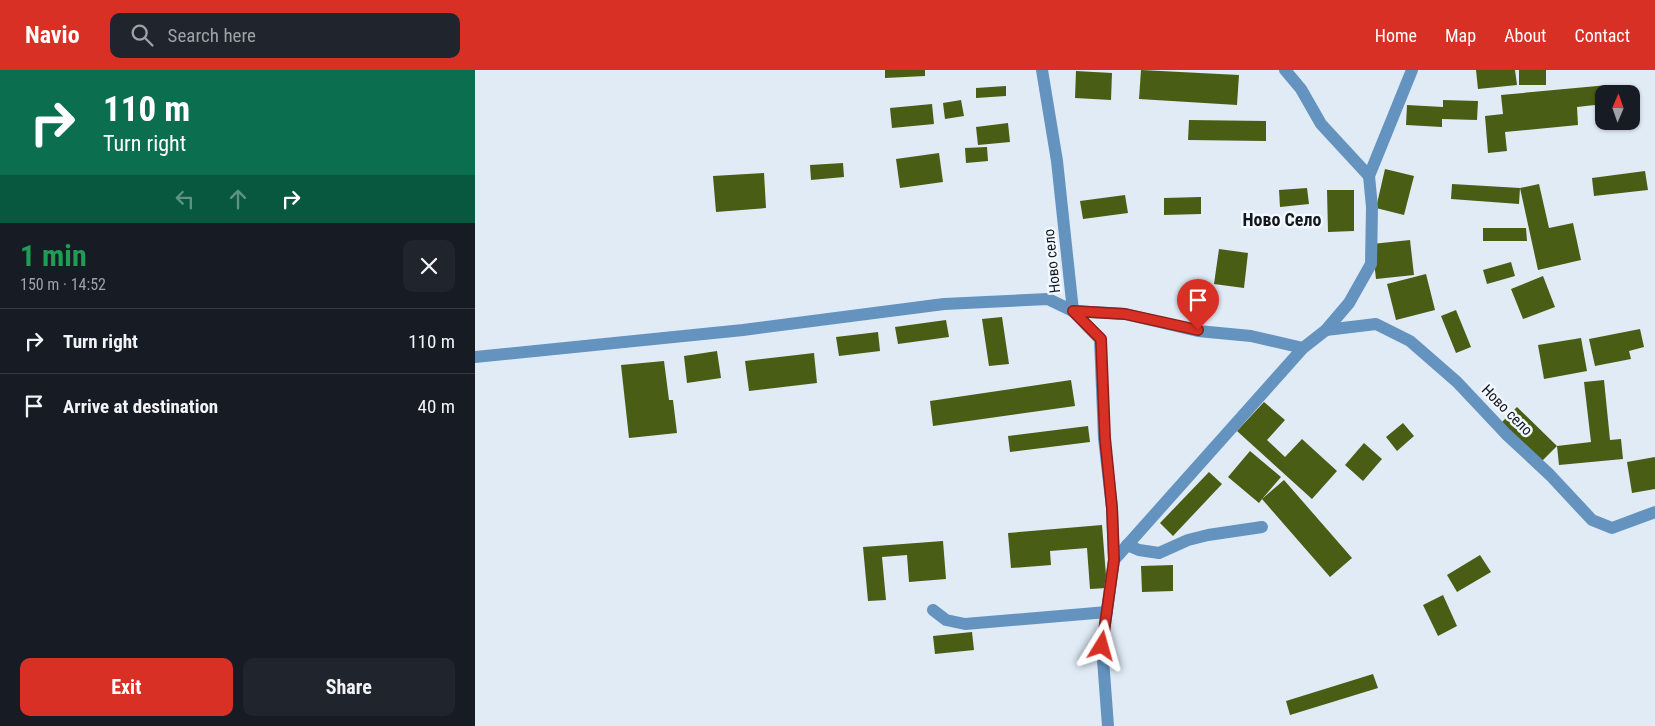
<!DOCTYPE html>
<html lang="en">
<head>
<meta charset="utf-8">
<style>
  :root { --surface:#171b24; --page:#20242c; --text:#f1f3f6; --muted:#9ea1a6; --line:#363941; --accent:#d93025 }
  body { margin:0; font-family:"Roboto Condensed",sans-serif; background:var(--page); color:var(--text); height:100vh; display:flex; flex-direction:column; font-size:19px; white-space:nowrap }
  * { box-sizing:border-box; margin:0 }
  p { font-size:16px; color:var(--muted) }
  .icon { flex:none; width:28px; height:28px; fill:none; stroke:currentColor; stroke-width:2; stroke-linecap:round; stroke-linejoin:round }
  .map { position:relative; flex:1; overflow:hidden }
  .details { display:flex; flex-direction:column; background:var(--surface); width:475px }
  .details>* { flex:none }
  .guide { background:#0b6e4f; color:#fff; overflow:hidden }
  .needle { width:32px; rotate:2deg }
  .tools { position:absolute; left:1120px; top:15px; display:grid; gap:10px }
  .tools a { display:grid; place-items:center; width:45px; height:45px; border-radius:10px; background:var(--surface); box-shadow:0 1px 4px #0004; font-size:25px }
  .pin { position:absolute; display:grid; place-items:center; width:42px; height:42px; color:#fff; margin:-51px -21px; border-radius:50% 50% 50% 0; rotate:-45deg; box-shadow:0 0 5px #0007 }
  .pin .icon { rotate:45deg }
  .me { position:absolute; width:55px; margin:-28px; rotate:8deg; stroke-linejoin:round; filter:drop-shadow(0 0 4px #0008) }
  .turn { display:flex; align-items:center; gap:18px; height:105px; padding:0 20px; font-size:22px }
  .turn .icon { width:65px; height:65px; stroke-width:2.5 }
  .turn b { display:block; font-size:35px; line-height:42px }
  .lanes { display:flex; align-items:center; height:48px; padding:0 20px; background:#0003; justify-content:center; gap:25px; direction:ltr }
  .lanes .off { opacity:.35 }
  .round { display:grid; place-items:center; flex:none; width:52px; height:52px; border-radius:10px; background:var(--page) }
  .summary { display:flex; align-items:center; justify-content:space-between; height:85px; padding:0 20px }
  h1 { font-size:30px; font-weight:700; line-height:38px; color:#1e9e55 }
  .primary-button { display:flex; gap:10px; margin-top:auto; padding:10px 20px }
  .primary-button a { flex:1; height:58px; border-radius:10px; background:var(--accent); color:#fff; font-size:20px; font-weight:700; line-height:58px; text-align:center }
  .primary-button a+a { background:var(--page); color:var(--text) }
  ul { padding:0; list-style:none }
  li { display:flex; align-items:center; gap:15px; height:65px; padding:0 20px; border-top:1px solid var(--line) }
  li div { flex:1 }
  li b { display:block; font-size:19px }
  li em { font-style:normal }
  header { display:flex; align-items:center; gap:30px; box-sizing:border-box; height:70px; padding:0 25px; background:var(--accent); color:#fff }
  header strong { font-size:24px }
  nav { display:flex; gap:28px; margin-inline-start:auto; font-size:18px }
  .search { width:350px; height:45px; background:var(--page); display:flex; align-items:center; gap:12px; box-sizing:border-box; padding:0 18px; border-radius:10px; color:var(--muted); font-size:19px }
  main { display:flex; flex:1; min-height:0 }
  .map>svg:first-child { display:block }
</style>
</head>
<body>
<header>
<strong>Navio</strong>
<div class="search"><svg class="icon" aria-label="search" viewBox="0 0 24 24"><circle cx="10" cy="10" r="6"/><path d="M15 15l6 6"/></svg>Search here</div>
<nav><a>Home</a><a>Map</a><a>About</a><a>Contact</a></nav>
</header>
<main>
<section class="details">
<div class="guide">
<div class="turn"><svg class="icon" aria-label="right" viewBox="0 0 24 24"><path d="M7 20v-9h11M14 6l5 5-5 5"/></svg><div><b>110 m</b>Turn right</div></div>
<div class="lanes"><svg class="icon off" aria-label="left" viewBox="0 0 24 24"><path d="M17 20v-9H6M10 6l-5 5 5 5"/></svg><svg class="icon off" aria-label="ahead" viewBox="0 0 24 24"><path d="M12 20V5M6 11l6-6 6 6"/></svg><svg class="icon" aria-label="right" viewBox="0 0 24 24"><path d="M7 20v-9h11M14 6l5 5-5 5"/></svg></div>
</div>
<div class="summary"><div><h1>1 min</h1><p>150 m · 14:52</p></div><a class="round"><svg class="icon" aria-label="close" viewBox="0 0 24 24"><path d="M6 6l12 12M18 6L6 18"/></svg></a></div>
<ul>
<li><svg class="icon" aria-label="right" viewBox="0 0 24 24"><path d="M7 20v-9h11M14 6l5 5-5 5"/></svg><div><b>Turn right</b></div><em>110 m</em></li>
<li><svg class="icon" aria-label="arrive" viewBox="0 0 24 24"><path d="M6 21V4h12l-3 4 3 4H6"/></svg><div><b>Arrive at destination</b></div><em>40 m</em></li>
</ul>
<div class="primary-button"><a>Exit</a><a>Share</a></div>
</section>
<div class="map">
<svg width="1180" height="656" viewBox="0 0 1180 656">
  <rect width="100%" height="100%" fill="#e0ebf6"/>
  <g fill="#495d14">
    <polygon points="410,0 450,0 450,6 410,8"/>
    <polygon points="666,0 764,5 762,35 664,29"/>
    <polygon points="1001,0 1040,0 1042,15 1003,19"/>
    <rect x="1044" y="0" width="27" height="15"/>
    <polygon points="601,1 637,3 636,30 600,28"/>
    <polygon points="1133,15 1134,24 1129,24 1129,34 1102,37 1103,55 1030,62 1032,81 1013,83 1010,46 1028,44 1026,25"/>
    <polygon points="531,16 531,26 501,28 501,18"/>
    <polygon points="486,30 489,46 470,49 468,33"/>
    <polygon points="968,30 1003,31 1002,50 967,49 967,57 931,55 932,35 968,37"/>
    <polygon points="457,34 459,54 417,58 415,38"/>
    <polygon points="714,50 791,51 791,71 713,70"/>
    <polygon points="533,53 535,72 503,75 501,57"/>
    <polygon points="512,77 513,91 491,93 490,78"/>
    <polygon points="464,83 468,112 425,118 421,89"/>
    <polygon points="368,93 369,107 336,110 335,95"/>
    <polygon points="910,99 939,106 929,145 901,138"/>
    <polygon points="1170,101 1173,120 1119,126 1117,108"/>
    <polygon points="289,103 291,138 241,142 238,106"/>
    <polygon points="977,114 1045,118 1044,134 976,129"/>
    <polygon points="1064,114 1074,158 1098,153 1106,190 1063,200 1045,118"/>
    <polygon points="832,118 834,134 805,137 804,120"/>
    <polygon points="852,120 879,120 879,161 853,162"/>
    <polygon points="650,125 653,143 608,149 605,131"/>
    <polygon points="726,127 726,144 689,145 689,128"/>
    <polygon points="1008,158 1051,158 1052,171 1008,171"/>
    <polygon points="935,170 939,205 901,209 897,174"/>
    <polygon points="744,179 773,183 769,218 739,214"/>
    <polygon points="1036,192 1040,206 1012,214 1008,200"/>
    <polygon points="951,204 960,240 921,250 912,214"/>
    <polygon points="1068,206 1080,237 1048,249 1036,219"/>
    <polygon points="981,240 996,277 981,283 966,246"/>
    <polygon points="527,247 534,294 514,296 507,249"/>
    <polygon points="471,250 474,267 423,274 420,257"/>
    <polygon points="1165,259 1169,277 1154,281 1156,289 1120,296 1114,269"/>
    <polygon points="403,262 405,281 364,286 361,267"/>
    <polygon points="1106,268 1112,301 1069,309 1063,275"/>
    <polygon points="242,281 246,308 212,313 209,286"/>
    <polygon points="339,283 342,313 274,321 270,291"/>
    <polygon points="189,291 194,330 198,330 202,363 154,368 146,295"/>
    <polygon points="596,310 600,336 458,356 455,331"/>
    <polygon points="1129,310 1135,370 1146,369 1148,389 1084,395 1082,376 1065,393 1025,354 1042,337 1082,376 1116,372 1109,312"/>
    <polygon points="789,332 810,350 792,370 810,387 827,369 862,401 837,429 762,361"/>
    <polygon points="928,353 939,366 922,381 911,367"/>
    <polygon points="613,356 615,372 535,382 533,366"/>
    <polygon points="889,373 907,389 888,411 870,395"/>
    <polygon points="775,381 806,407 787,429 809,410 877,488 855,507 787,429 784,433 753,407"/>
    <polygon points="1180,387 1180,419 1157,423 1152,392"/>
    <polygon points="734,402 747,414 698,466 685,453"/>
    <polygon points="627,455 632,518 615,519 612,478 575,481 576,495 536,498 533,463"/>
    <polygon points="468,471 471,509 434,512 432,485 407,487 411,530 393,531 388,477"/>
    <polygon points="1005,485 1016,502 982,522 972,505"/>
    <polygon points="698,495 698,521 667,522 666,496"/>
    <polygon points="968,525 982,556 963,566 948,535"/>
    <polygon points="497,562 499,580 460,584 458,566"/>
    <polygon points="898,604 903,618 815,645 811,631"/>
  </g>
  <g fill="none" stroke-linecap="round" stroke-linejoin="round">
    <g stroke="#6493bf" stroke-width="12">
      <polyline points="567,0 582,91 598,241 625,269 629,368 637,438 639,490 627,576 633,656"/>
      <polyline points="810,0 826,19 846,54 894,106"/>
      <polyline points="851,260 901,254 935,271 982,312 1031,364 1075,405 1117,450 1137,458 1180,442"/>
      <polyline points="0,287 268,260 469,234 573,229 598,241 650,244 723,261 776,266 828,278"/>
      <polyline points="652,475 664,480 684,483 713,470 733,465 787,457"/>
      <polyline points="639,490 828,278 851,260 874,233 896,194 897,137 894,106 937,0"/>
      <polyline points="458,540 471,550 490,554 632,542"/>
    </g>
  </g>
  <g fill="none" stroke-linecap="round" stroke-linejoin="round">
    <defs>
      <polyline id="route" points="627,576 639,490 637,438 630,368 626,269 598,241 650,244 723,260"/>
    </defs>
    <use href="#route" stroke="#8d1f18" stroke-width="12"/>
    <use href="#route" stroke="#d93025" stroke-width="9"/>
  </g>
  <g text-anchor="middle" dominant-baseline="central" stroke-width="5" stroke-linejoin="round" paint-order="stroke">
    <g font-size="15" fill="#14171b" stroke="#f1f8ff">
      <text transform="translate(577 191) rotate(-96)">Ново село</text>
      <text transform="translate(1032 340) rotate(45)">Ново село</text>
    </g>
    <g font-size="18" font-weight="bold" fill="#14171b" stroke="#f1f8ff">
      <text x="807" y="149">Ново Село</text>
    </g>
  </g>
</svg>
<div class="tools">
<a><svg class="needle" viewBox="-14 -14 28 28"><path d="M0-13l5 13h-10z" fill="#e53935"/><path d="M0 13l5-13h-10z" fill="#9ea1a6"/></svg></a>
</div>
<div class="pin" style="left:723px;top:260px;background:#d93025"><svg class="icon" aria-label="arrive" viewBox="0 0 24 24"><path d="M6 21V4h12l-3 4 3 4H6"/></svg></div>
<svg class="me" style="left:627px;top:576px" viewBox="-20 -20 40 40"><path d="M0-17L14 15 0 8-14 15z" fill="#d93025" stroke="#fff" stroke-width="4"/></svg>
</div>
</main>
</body>
</html>
